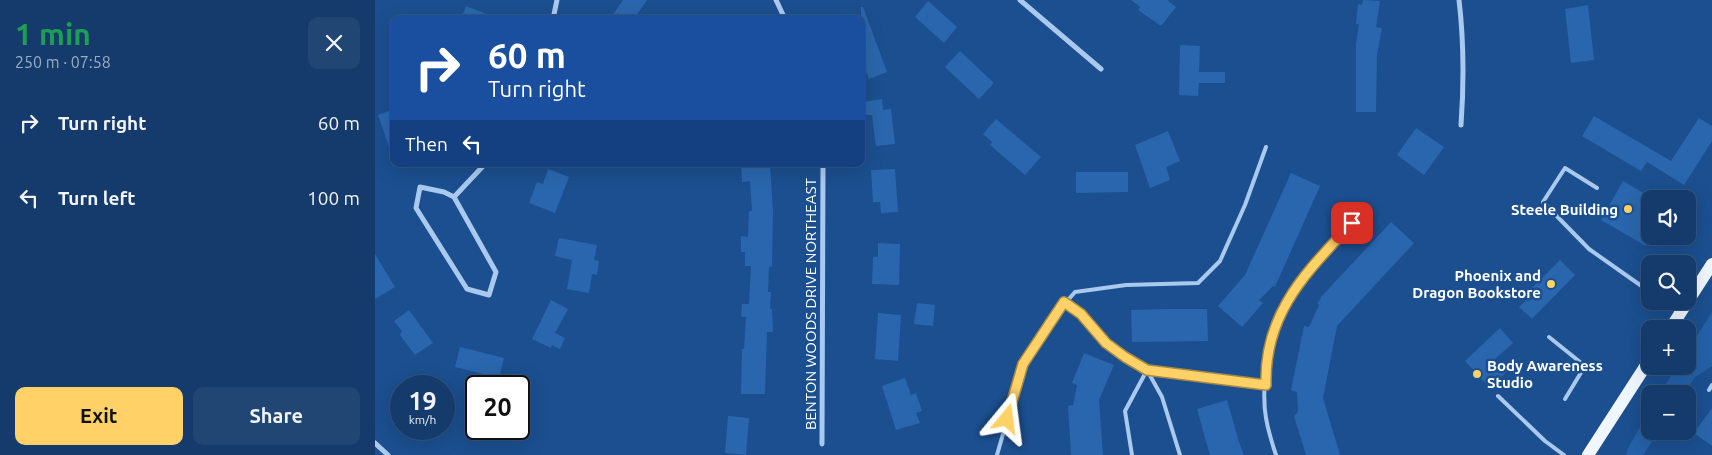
<!DOCTYPE html>
<html lang="en">
<head>
<meta charset="utf-8">
<style>
  :root { --surface:#143b6b; --page:#214673; --text:#f1f3f6; --muted:#9dadc1; --line:#33557e; --accent:#ffd166 }
  body { margin:0; font-family:Ubuntu,sans-serif; background:var(--page); color:var(--text); height:100vh; display:flex; flex-direction:column; font-size:19px; white-space:nowrap }
  * { box-sizing:border-box; margin:0 }
  p { font-size:16px; color:var(--muted) }
  .icon { flex:none; width:28px; height:28px; fill:none; stroke:currentColor; stroke-width:2; stroke-linecap:round; stroke-linejoin:round }
  .map { position:relative; flex:1; overflow:hidden }
  .side { display:flex; flex-direction:column; background:var(--surface); width:375px }
  .side>* { flex:none }
  .guide { position:absolute; left:15px; top:15px; width:475px; height:152px; border-radius:10px; box-shadow:0 5px 20px #0002,0 0 0 1px var(--line); background:#1a4fa0; color:#fff; overflow:hidden }
  .fabs { position:absolute; left:1266px; top:190px; display:grid; gap:10px }
  .fabs a { display:grid; place-items:center; width:55px; height:55px; border-radius:10px; background:var(--surface); box-shadow:0 5px 20px #0002,0 0 0 1px var(--line); font-size:25px }
  .speed { position:absolute; left:15px; top:375px; display:flex; gap:10px; font-size:25px; font-weight:700; text-align:center }
  .speed>* { display:grid; place-content:center; width:65px; height:65px; border-radius:50%; background:var(--surface); box-shadow:0 5px 20px #0002,0 0 0 1px var(--line); line-height:1 }
  .speed small { font-size:12px; font-weight:400 }
  .speed .limit { border:2px solid #111; border-radius:8px; background:#fff; color:#111 }
  .pin { position:absolute; display:grid; place-items:center; width:42px; height:42px; color:#fff; margin:-21px; border-radius:10px; box-shadow:0 2px 8px #0006 }
  .me { position:absolute; width:55px; margin:-28px; rotate:16deg; stroke-linejoin:round; filter:drop-shadow(0 0 4px #0008) }
  .turn { display:flex; align-items:center; gap:18px; height:105px; padding:0 15px; font-size:22px }
  .turn .icon { width:65px; height:65px; stroke-width:2.5 }
  .turn b { display:block; font-size:35px; line-height:42px }
  .then { display:flex; align-items:center; height:48px; padding:0 15px; background:#0003; gap:10px; font-size:19px }
  .round { display:grid; place-items:center; flex:none; width:52px; height:52px; border-radius:10px; background:var(--page) }
  .overview { display:flex; align-items:center; justify-content:space-between; height:85px; padding:0 15px }
  h1 { font-size:30px; font-weight:700; line-height:38px; color:#1e9e55 }
  .button { display:flex; gap:10px; margin-top:auto; padding:10px 15px }
  .button a { flex:1; height:58px; border-radius:10px; background:var(--accent); color:#111; font-size:20px; font-weight:700; line-height:58px; text-align:center }
  .button a+a { background:var(--page); color:var(--text) }
  ul { padding:0; list-style:none }
  li { display:flex; align-items:center; gap:15px; height:75px; padding:0 15px }
  li div { flex:1 }
  li b { display:block; font-size:19px }
  li em { font-style:normal }
  main { display:flex; flex:1; min-height:0 }
  .map>svg:first-child { display:block }
</style>
</head>
<body>
<main>
<section class="side">
<div class="overview"><div><h1>1 min</h1><p>250 m · 07:58</p></div><a class="round"><svg class="icon" aria-label="close" viewBox="0 0 24 24"><path d="M6 6l12 12M18 6L6 18"/></svg></a></div>
<ul>
<li><svg class="icon" aria-label="right" viewBox="0 0 24 24"><path d="M7 20v-9h11M14 6l5 5-5 5"/></svg><div><b>Turn right</b></div><em>60 m</em></li>
<li><svg class="icon" aria-label="left" viewBox="0 0 24 24"><path d="M17 20v-9H6M10 6l-5 5 5 5"/></svg><div><b>Turn left</b></div><em>100 m</em></li>
</ul>
<div class="button"><a>Exit</a><a>Share</a></div>
</section>
<div class="map">
<svg width="1337" height="455" viewBox="0 0 1337 455">
  <rect width="100%" height="100%" fill="#1b4f8f"/>
  <g fill="#2461a8">
    <polygon points="1337,312 1337,366 1320,377 1309,394 1285,394 1302,366 1312,366 1313,350"/>
    <polygon points="1275,410 1275,431 1284,431 1268,455 1251,455 1253,448"/>
  </g>
  <g fill="#2a66ad">
    <polygon points="248,0 272,0 259,19 235,19"/>
    <polygon points="756,0 792,0 801,7 786,26 763,10 765,7"/>
    <polygon points="988,0 1005,1 1001,27 1007,28 1002,55 1001,112 981,112 981,44 984,24 981,24 983,4 987,5"/>
    <polygon points="553,1 582,27 569,43 540,17"/>
    <polygon points="1213,5 1219,60 1196,63 1190,9"/>
    <polygon points="91,6 122,18 122,19 86,19"/>
    <polygon points="486,7 488,7 512,72 494,79 486,58"/>
    <polygon points="805,45 825,46 824,72 850,72 850,83 824,83 823,96 804,95"/>
    <polygon points="585,51 619,83 604,99 570,67"/>
    <polygon points="507,99 508,110 516,109 520,144 501,146 497,115 490,115 488,102"/>
    <polygon points="19,109 19,155 17,155 3,115"/>
    <polygon points="1219,116 1296,161 1324,118 1337,126 1337,141 1309,185 1272,162 1266,171 1207,136"/>
    <polygon points="621,119 666,157 650,175 615,145 617,142 608,134"/>
    <polygon points="1041,128 1069,147 1049,175 1022,155"/>
    <polygon points="793,131 805,161 791,167 795,180 775,188 760,145"/>
    <polygon points="366,164 395,164 398,212 397,267 394,266 393,292 396,292 395,309 397,309 398,332 392,332 390,394 366,394 367,349 369,349 371,317 366,317 367,304 374,304 376,266 370,266 370,252 366,252 366,236 373,237 374,211 377,211 375,181 367,182"/>
    <polygon points="173,169 194,177 180,213 154,203 162,182 168,184"/>
    <polygon points="520,169 523,212 506,213 505,202 498,202 496,170"/>
    <polygon points="701,172 753,172 753,192 701,193"/>
    <polygon points="916,173 945,186 900,287 898,286 884,300 888,303 867,327 843,306 870,275"/>
    <polygon points="1248,181 1275,197 1275,240 1271,246 1226,220"/>
    <polygon points="1016,222 1039,243 962,326 948,398 965,455 931,455 919,416 923,412 922,392 916,390 929,326 934,327 944,305 942,303 946,299 945,298"/>
    <polygon points="184,238 222,245 219,260 224,261 222,275 217,274 214,293 192,289 197,260 180,256"/>
    <polygon points="503,243 525,244 524,285 497,284 498,257 503,257"/>
    <polygon points="0,254 20,287 0,299"/>
    <polygon points="1185,260 1200,275 1157,319 1144,307 1156,296 1152,293"/>
    <polygon points="176,300 193,309 180,333 190,338 185,349 177,345 176,348 157,339"/>
    <polygon points="542,303 560,305 558,326 539,324"/>
    <polygon points="789,309 832,309 833,341 757,342 756,310"/>
    <polygon points="34,310 58,343 40,355 25,335 27,331 19,321"/>
    <polygon points="503,313 526,315 523,361 500,359"/>
    <polygon points="1125,328 1138,343 1120,359 1132,372 1114,387 1090,361"/>
    <polygon points="85,347 129,358 124,378 80,367"/>
    <polygon points="709,353 739,365 724,400 728,455 696,455 693,406 698,405 702,385 697,383"/>
    <polygon points="530,378 536,395 541,393 547,411 541,413 545,423 521,430 507,386"/>
    <polygon points="852,400 864,442 869,455 835,455 830,438 822,409"/>
    <polygon points="1337,408 1337,446 1319,433"/>
    <polygon points="353,416 374,418 371,455 350,453"/>
  </g>
  <g fill="none" stroke-linecap="round" stroke-linejoin="round">
    <g stroke="#a9c9ee" stroke-width="4">
      <polyline points="1222,188 1190,168 1168,202 1214,249 1275,292"/>
      <polyline points="1288,301 1303,312"/>
      <polyline points="689,302 706,314 731,343 749,357 772,370 891,385"/>
      <polyline points="1174,337 1210,366 1190,399"/>
      <polyline points="1334,390 1337,385"/>
      <polyline points="1123,396 1170,441 1189,455"/>
      <polyline points="622,455 648,364 680,315 700,292 751,285 823,283 845,261 870,205 891,147"/>
      <polyline points="757,455 750,411 772,370 787,397 805,455"/>
      <path d="M901,455C897,443 893,430 891,418C886,390 893,338 905,312C922,278 952,251 977,223"/>
    </g>
    <g stroke="#a9c9ee" stroke-width="5">
      <polyline points="401,0 410,19"/>
      <polyline points="645,0 726,69"/>
      <path d="M1084,0C1089,42 1089,83 1086,125"/>
      <polyline points="178,19 182,0"/>
      <polygon points="45,187 69,192 79,197 121,272 114,295 92,289 41,208"/>
      <polyline points="79,197 110,164"/>
      <polyline points="0,443 13,455"/>
      <polyline points="447,444 448,164"/>
    </g>
    <g stroke="#f0f6ff" stroke-width="12">
      <polyline points="1295,329 1337,264"/>
      <polyline points="1213,455 1275,359"/>
    </g>
  </g>
  <g fill="none" stroke-linecap="round" stroke-linejoin="round">
    <defs>
      <path id="route" d="M632,419L648,364L689,302L706,314L731,343L750,357L772,370L891,385C889,312 932,272 977,223"/>
    </defs>
    <use href="#route" stroke="#a68842" stroke-width="12"/>
    <use href="#route" stroke="#ffd166" stroke-width="9"/>
  </g>
  <g fill="#ffd166" stroke="#1b4f8f" stroke-width="2">
    <circle cx="1253" cy="209" r="5"/>
    <circle cx="1176" cy="284" r="5"/>
    <circle cx="1102" cy="374" r="5"/>
  </g>
  <g text-anchor="middle" dominant-baseline="central" stroke-width="5" stroke-linejoin="round" paint-order="stroke">
    <g font-size="15" font-weight="bold" fill="#fff" stroke="#1b4f8f" text-anchor="end">
      <text x="1243" y="209">Steele Building</text>
      <text x="1166" y="275">Phoenix and<tspan x="1166" dy="17">Dragon Bookstore</tspan></text>
      <text x="1112" y="365" text-anchor="start">Body Awareness<tspan x="1112" dy="17">Studio</tspan></text>
    </g>
    <g font-size="15" fill="#fff" stroke="#1b4f8f">
      <text transform="translate(435 304) rotate(-90)">BENTON WOODS DRIVE NORTHEAST</text>
    </g>
  </g>
</svg>
<div class="fabs">
<a><svg class="icon" aria-label="sound" viewBox="0 0 24 24"><path d="M4 9h4l5-4v14l-5-4H4zM17 9q2 3 0 6"/></svg></a>
<a><svg class="icon" aria-label="search" viewBox="0 0 24 24"><circle cx="10" cy="10" r="6"/><path d="M15 15l6 6"/></svg></a>
<a>+</a>
<a>−</a>
</div>
<div class="speed"><div>19<small>km/h</small></div><div class="limit">20</div></div>
<div class="pin" style="left:977px;top:223px;background:#d93025"><svg class="icon" aria-label="arrive" viewBox="0 0 24 24"><path d="M6 21V4h12l-3 4 3 4H6"/></svg></div>
<svg class="me" style="left:632px;top:419px" viewBox="-20 -20 40 40"><path d="M0-17L14 15 0 8-14 15z" fill="#ffd166" stroke="#fff" stroke-width="4"/></svg>
<div class="guide">
<div class="turn"><svg class="icon" aria-label="right" viewBox="0 0 24 24"><path d="M7 20v-9h11M14 6l5 5-5 5"/></svg><div><b>60 m</b>Turn right</div></div>
<div class="then">Then<svg class="icon" aria-label="left" viewBox="0 0 24 24"><path d="M17 20v-9H6M10 6l-5 5 5 5"/></svg></div>
</div>
</div>
</main>
</body>
</html>
